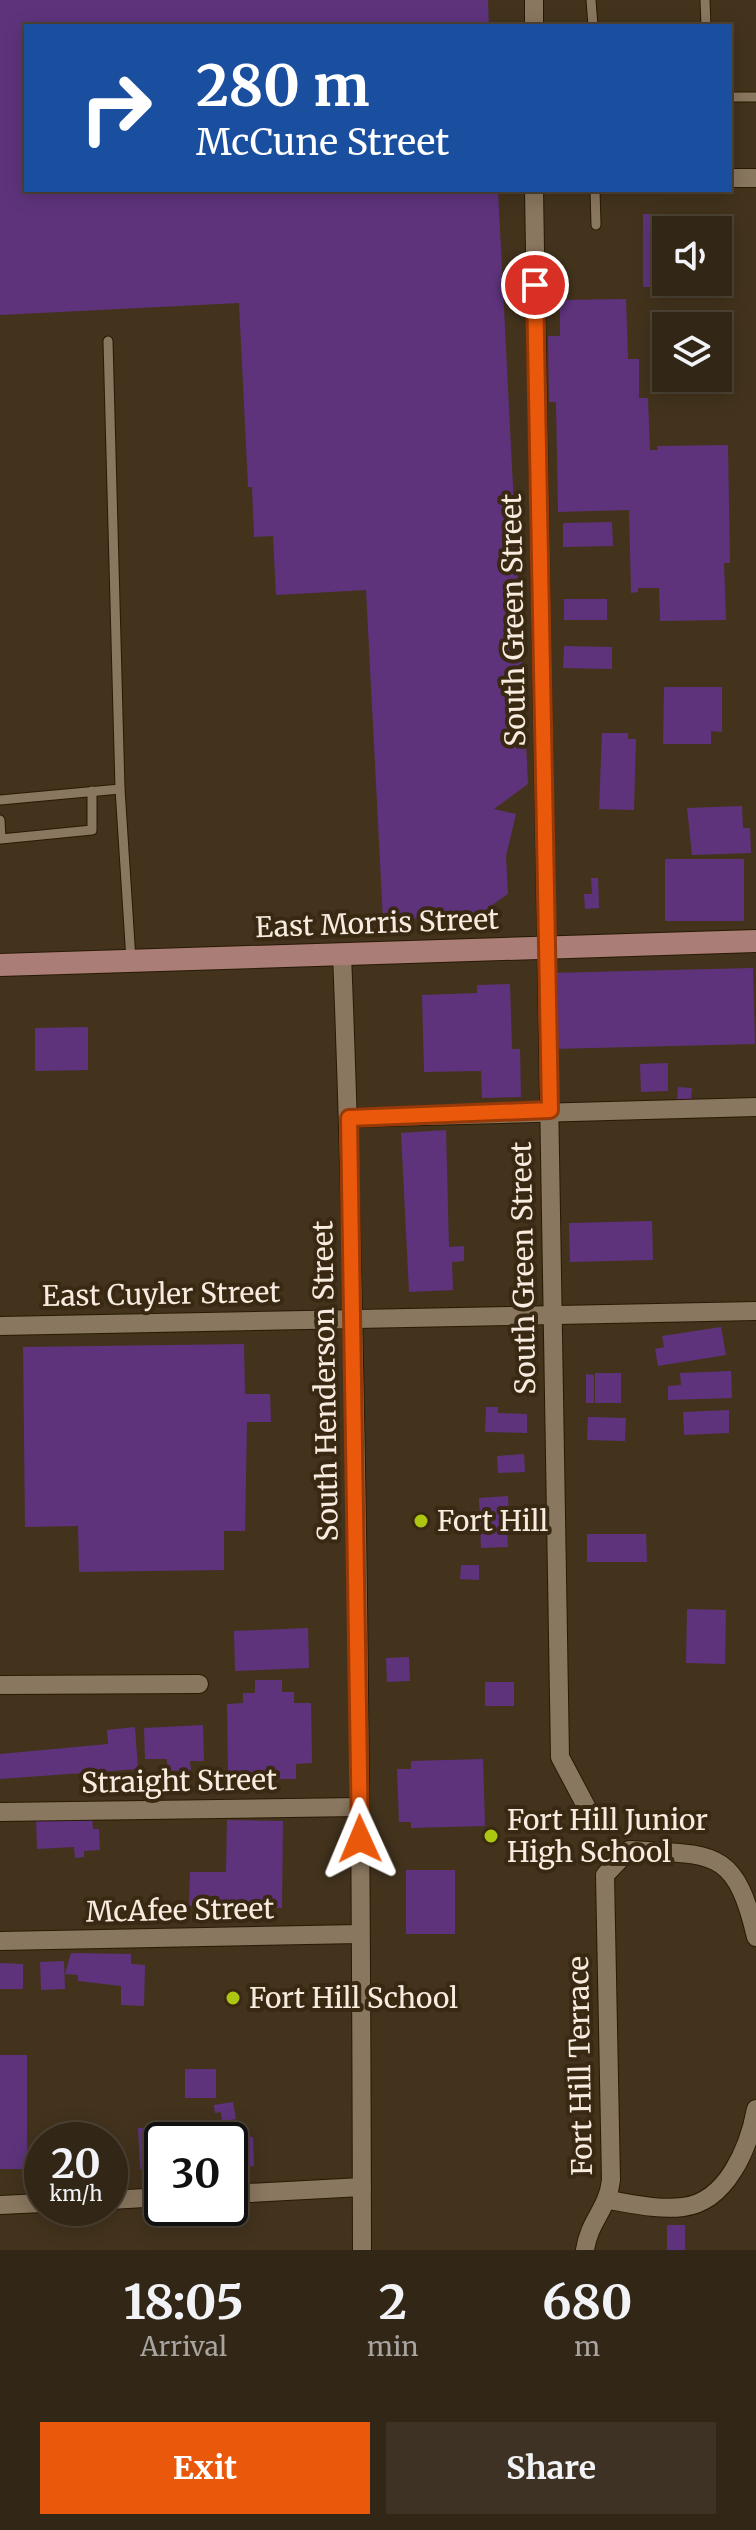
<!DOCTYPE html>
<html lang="en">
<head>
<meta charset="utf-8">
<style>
  :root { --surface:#322616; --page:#3d3223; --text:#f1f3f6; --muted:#a8a5a1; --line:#4d4335; --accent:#ea580c }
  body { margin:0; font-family:Merriweather,serif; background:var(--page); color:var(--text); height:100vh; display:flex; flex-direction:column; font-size:30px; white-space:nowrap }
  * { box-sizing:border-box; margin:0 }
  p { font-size:26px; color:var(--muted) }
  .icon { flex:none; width:44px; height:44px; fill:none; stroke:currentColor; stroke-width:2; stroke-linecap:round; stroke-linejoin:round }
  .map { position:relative; height:2250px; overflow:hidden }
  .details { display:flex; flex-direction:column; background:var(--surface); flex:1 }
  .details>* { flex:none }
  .banner { position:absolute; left:24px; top:24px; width:708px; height:168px; border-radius:0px; box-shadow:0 4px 20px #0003,0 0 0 2px var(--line); background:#1a4fa0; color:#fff; overflow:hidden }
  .buttons { position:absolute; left:652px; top:216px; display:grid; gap:16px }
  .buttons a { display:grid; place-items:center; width:80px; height:80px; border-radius:0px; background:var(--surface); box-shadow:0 4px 20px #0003,0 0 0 2px var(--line); font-size:40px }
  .speed { position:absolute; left:24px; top:2122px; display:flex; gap:16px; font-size:40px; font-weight:700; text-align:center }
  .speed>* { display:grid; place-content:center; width:104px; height:104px; border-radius:50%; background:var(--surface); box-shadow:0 4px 20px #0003,0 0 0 2px var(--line); line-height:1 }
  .speed small { font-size:20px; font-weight:400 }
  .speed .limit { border:4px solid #111; border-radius:12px; background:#fff; color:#111 }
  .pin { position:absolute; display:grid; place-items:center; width:68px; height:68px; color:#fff; margin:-34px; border:4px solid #fff; border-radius:50%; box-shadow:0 2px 8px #0007 }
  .me { position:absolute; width:88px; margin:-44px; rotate:359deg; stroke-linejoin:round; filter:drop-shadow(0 0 6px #0008) }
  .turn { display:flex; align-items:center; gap:28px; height:168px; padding:0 40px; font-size:36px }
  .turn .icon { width:104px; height:104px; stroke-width:2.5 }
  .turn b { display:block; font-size:56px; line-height:68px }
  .eta { display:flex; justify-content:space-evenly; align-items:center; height:136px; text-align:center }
  .eta b { font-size:48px; font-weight:700; line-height:56px }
  .primary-button { display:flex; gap:16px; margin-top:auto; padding:16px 40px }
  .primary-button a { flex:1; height:92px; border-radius:0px; background:var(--accent); color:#fff; font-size:32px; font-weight:700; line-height:92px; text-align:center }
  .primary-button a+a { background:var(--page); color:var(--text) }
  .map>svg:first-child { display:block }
</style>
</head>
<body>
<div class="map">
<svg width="756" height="2250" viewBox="0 0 756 2250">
  <rect width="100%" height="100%" fill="#43331d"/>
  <g fill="#5e337c">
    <polygon points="0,0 488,0 489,26 26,26 26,190 498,190 528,784 494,809 516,814 506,856 508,894 478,915 383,920 366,590 276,595 273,536 254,537 252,487 248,487 239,303 0,315"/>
    <polygon points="643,214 720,214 720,230 666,230 666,282 676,282 676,287 643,287"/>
    <polygon points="626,299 628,359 639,359 639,398 648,398 650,450 658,450 657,446 728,445 730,563 724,563 726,620 660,621 659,588 638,588 638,592 631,593 629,510 558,512 556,402 549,402 548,336 560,336 560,300"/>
    <polygon points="612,522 613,546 563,547 563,523"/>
    <rect x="564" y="599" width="43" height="21"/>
    <polygon points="564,646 612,647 612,669 563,668"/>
    <polygon points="664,687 722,687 722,732 711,731 711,744 663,744"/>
    <polygon points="602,733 628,733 628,739 636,739 634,810 599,809"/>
    <polygon points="742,806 743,828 750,828 751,853 692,855 687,808"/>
    <rect x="665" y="859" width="79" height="62"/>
    <polygon points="591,878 598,878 599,908 585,909 584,894 592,894"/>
    <polygon points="753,968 755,1044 551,1049 549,973"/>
    <polygon points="510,984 512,1049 520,1049 521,1097 482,1098 481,1071 424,1072 422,995 477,993 477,985"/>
    <polygon points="88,1027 88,1070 35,1071 35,1028"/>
    <polygon points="668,1063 668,1091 641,1092 640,1064"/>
    <polygon points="678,1087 692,1088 691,1101 677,1100"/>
    <polygon points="446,1130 449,1247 464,1246 464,1261 452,1262 453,1290 409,1292 401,1133"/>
    <polygon points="652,1221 653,1260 570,1262 569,1223"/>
    <polygon points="721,1327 726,1355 658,1366 655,1349 664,1347 662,1336"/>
    <polygon points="244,1344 245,1394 270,1394 271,1422 247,1422 245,1531 224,1531 224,1570 79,1572 78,1526 25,1527 23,1347"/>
    <polygon points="731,1371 732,1398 668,1400 668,1386 681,1385 680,1373"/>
    <rect x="595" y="1373" width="26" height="30"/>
    <polygon points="586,1374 594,1375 594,1403 586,1403"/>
    <polygon points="486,1407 498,1407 498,1413 527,1414 527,1433 485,1432"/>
    <polygon points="729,1410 729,1433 684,1435 683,1412"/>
    <polygon points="588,1417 626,1418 625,1441 587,1440"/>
    <polygon points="524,1454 525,1472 498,1473 497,1456"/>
    <polygon points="508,1496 509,1515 515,1515 515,1526 507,1526 508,1547 481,1548 479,1498"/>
    <polygon points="587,1534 646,1534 647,1562 587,1562"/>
    <polygon points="461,1565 479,1565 479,1580 460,1579"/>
    <polygon points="687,1609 726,1610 725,1664 686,1663"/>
    <polygon points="308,1628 309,1668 235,1671 234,1631"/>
    <polygon points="409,1657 410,1681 387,1682 386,1658"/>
    <polygon points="255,1680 282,1680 282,1692 294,1692 294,1703 311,1703 312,1763 296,1764 296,1779 228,1779 227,1704 243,1703 243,1693 255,1693"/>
    <rect x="485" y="1682" width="29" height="24"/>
    <polygon points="203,1725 204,1761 190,1761 191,1770 167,1771 167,1759 145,1759 144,1728"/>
    <polygon points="135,1727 138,1769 0,1779 0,1754 108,1744 107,1730"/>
    <polygon points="483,1759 485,1826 411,1828 411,1822 399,1822 397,1769 411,1769 411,1761"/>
    <polygon points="92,1815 93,1829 99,1829 100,1850 84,1851 84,1857 75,1858 74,1847 37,1849 36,1818"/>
    <polygon points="227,1820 283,1821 282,1908 189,1906 190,1872 226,1872"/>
    <rect x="406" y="1870" width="49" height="64"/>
    <polygon points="71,1953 131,1954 131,1964 145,1965 144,2006 121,2005 121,1986 78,1981 78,1975 65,1974"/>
    <polygon points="64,1961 65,1989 41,1990 40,1962"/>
    <polygon points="0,1963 23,1964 23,1989 0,1989"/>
    <rect x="0" y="2055" width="27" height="114"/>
    <rect x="185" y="2069" width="31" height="29"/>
    <polygon points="233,2102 236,2119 222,2122 221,2112 215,2113 214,2105"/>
    <polygon points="169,2127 169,2140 162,2140 162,2168 140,2169 138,2128"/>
    <polygon points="231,2137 253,2137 254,2166 233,2167"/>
    <rect x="667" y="2225" width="18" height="25"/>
  </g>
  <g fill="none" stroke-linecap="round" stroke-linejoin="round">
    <defs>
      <g id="service">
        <polyline points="591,0 593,26"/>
        <polyline points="705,0 706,26"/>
        <polyline points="730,97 756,97"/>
        <polyline points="595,190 596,225"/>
        <polyline points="108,341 120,789 131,960"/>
        <polyline points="0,800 120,789"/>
        <polyline points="0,820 1,839 92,830 92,791"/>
      </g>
      <g id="minor">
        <polyline points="534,26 534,0"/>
        <polyline points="730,178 756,178"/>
        <polyline points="534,190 560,1757 588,1810"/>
        <path d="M342,954C359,1386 361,1818 362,2250"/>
        <polyline points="349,1118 756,1107"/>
        <polyline points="0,1326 756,1311"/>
        <polyline points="0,1685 199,1684"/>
        <polyline points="0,1812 359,1807"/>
        <polyline points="0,1941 360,1934"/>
        <polyline points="230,2194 362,2187"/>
        <polyline points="110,2200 162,2197"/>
        <path d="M609,2200C633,2204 659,2210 683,2207C727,2202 749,2147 756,2109"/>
        <polyline points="0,2205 42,2203"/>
        <path d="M585,2250C589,2221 608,2209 611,2180L605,1875L629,1850C713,1855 735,1847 756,1937"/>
      </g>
      <polyline id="secondary" points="0,965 756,941"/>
    </defs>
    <use href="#service" stroke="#291a05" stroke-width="11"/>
    <use href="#minor" stroke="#291a05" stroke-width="20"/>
    <use href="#secondary" stroke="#291a05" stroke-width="24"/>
    <use href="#service" stroke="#8a775f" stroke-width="9"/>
    <use href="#minor" stroke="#8a775f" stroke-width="18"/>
    <use href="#secondary" stroke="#aa7d76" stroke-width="22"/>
  </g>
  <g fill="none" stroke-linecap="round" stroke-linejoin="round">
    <defs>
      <polyline id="route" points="360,1839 349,1118 550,1110 535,285"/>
    </defs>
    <use href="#route" stroke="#983908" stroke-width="20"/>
    <use href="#route" stroke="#ea580c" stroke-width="14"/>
  </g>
  <g fill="#acc611" stroke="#392913" stroke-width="3">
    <circle cx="421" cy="1521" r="8"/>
    <circle cx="491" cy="1836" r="8"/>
    <circle cx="233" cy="1998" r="8"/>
  </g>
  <g text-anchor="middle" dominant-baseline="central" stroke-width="8" stroke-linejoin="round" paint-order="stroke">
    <g font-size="28" fill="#f7ecdf" stroke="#392913">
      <text transform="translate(513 620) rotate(-91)">South Green Street</text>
      <text transform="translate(377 923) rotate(-2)">East Morris Street</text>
      <text transform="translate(523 1268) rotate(-91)">South Green Street</text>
      <text transform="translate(161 1294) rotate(-1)">East Cuyler Street</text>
      <text transform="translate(325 1381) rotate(-91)">South Henderson Street</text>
      <text transform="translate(179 1781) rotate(-1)">Straight Street</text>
      <text transform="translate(180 1910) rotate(-1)">McAfee Street</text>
      <text transform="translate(580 2066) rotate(-91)">Fort Hill Terrace</text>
    </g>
    <g font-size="28" fill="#f7ecdf" stroke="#392913" text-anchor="start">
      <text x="437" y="1521">Fort Hill</text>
      <text x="507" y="1820">Fort Hill Junior<tspan x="507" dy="32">High School</tspan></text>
      <text x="249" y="1998">Fort Hill School</text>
    </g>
  </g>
</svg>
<div class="buttons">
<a><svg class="icon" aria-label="sound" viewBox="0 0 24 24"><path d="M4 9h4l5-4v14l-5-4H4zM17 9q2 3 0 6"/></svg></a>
<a><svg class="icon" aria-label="layers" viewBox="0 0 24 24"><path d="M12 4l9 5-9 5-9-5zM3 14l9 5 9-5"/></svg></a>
</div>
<div class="speed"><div>20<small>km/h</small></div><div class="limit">30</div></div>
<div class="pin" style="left:535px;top:285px;background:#d93025"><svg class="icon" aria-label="arrive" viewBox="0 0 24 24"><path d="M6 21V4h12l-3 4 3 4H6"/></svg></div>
<svg class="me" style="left:360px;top:1839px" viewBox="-20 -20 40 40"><path d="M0-17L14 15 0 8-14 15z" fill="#ea580c" stroke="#fff" stroke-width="4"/></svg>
<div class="banner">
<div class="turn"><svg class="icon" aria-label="right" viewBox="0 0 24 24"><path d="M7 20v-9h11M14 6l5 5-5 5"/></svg><div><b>280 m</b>McCune Street</div></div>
</div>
</div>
<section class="details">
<div class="eta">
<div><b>18:05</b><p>Arrival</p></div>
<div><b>2</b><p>min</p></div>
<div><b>680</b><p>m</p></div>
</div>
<div class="primary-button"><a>Exit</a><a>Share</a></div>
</section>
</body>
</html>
